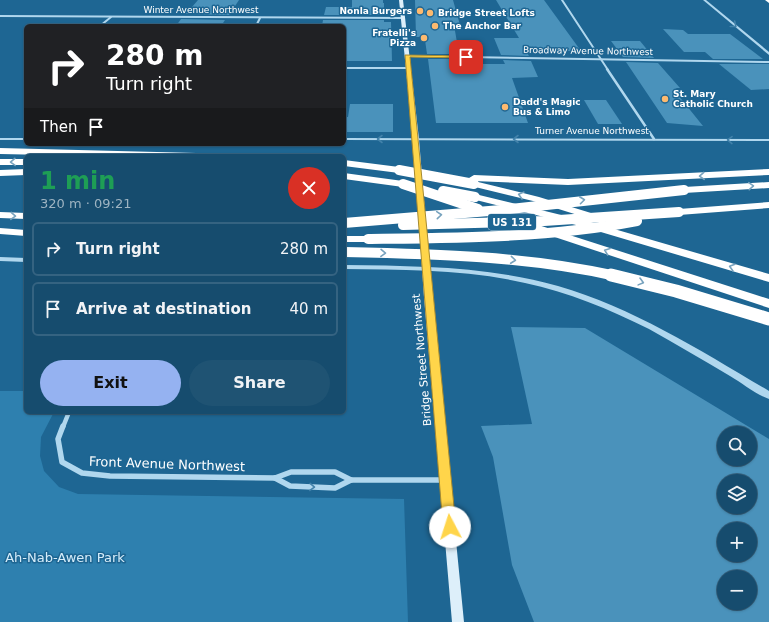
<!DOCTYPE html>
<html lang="en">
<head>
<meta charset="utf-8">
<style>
  :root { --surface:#164c6e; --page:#1f5373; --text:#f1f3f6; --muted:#9eb4c2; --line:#356381; --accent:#95b2f1 }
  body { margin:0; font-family:"DejaVu Sans",sans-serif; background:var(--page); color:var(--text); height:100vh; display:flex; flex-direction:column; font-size:15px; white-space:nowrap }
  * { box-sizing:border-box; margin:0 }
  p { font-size:13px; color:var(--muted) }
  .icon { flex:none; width:22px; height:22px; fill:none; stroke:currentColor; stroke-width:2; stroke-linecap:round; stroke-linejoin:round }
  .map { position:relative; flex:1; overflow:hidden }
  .drawer { position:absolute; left:24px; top:154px; width:322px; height:260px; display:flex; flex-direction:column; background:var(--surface); border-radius:6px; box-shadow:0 1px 3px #0004,0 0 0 1px var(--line) }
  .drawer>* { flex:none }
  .banner { position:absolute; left:24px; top:24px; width:322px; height:122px; border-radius:6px; box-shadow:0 1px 3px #0004,0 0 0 1px var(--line); background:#202124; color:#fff; overflow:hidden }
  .buttons { position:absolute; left:717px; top:426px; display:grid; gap:8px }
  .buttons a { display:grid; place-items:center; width:40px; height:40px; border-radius:50%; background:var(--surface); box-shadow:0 1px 3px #0004,0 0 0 1px var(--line); font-size:20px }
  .pin { position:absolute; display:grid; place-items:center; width:34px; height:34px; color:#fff; margin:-17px; border-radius:8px; box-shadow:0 2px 6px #0006 }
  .me { position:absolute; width:44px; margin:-22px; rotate:355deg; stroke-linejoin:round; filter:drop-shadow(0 0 3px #0008) }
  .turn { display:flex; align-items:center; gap:14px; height:84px; padding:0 16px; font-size:18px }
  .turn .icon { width:52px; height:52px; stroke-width:2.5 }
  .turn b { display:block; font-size:28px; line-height:34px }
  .then { display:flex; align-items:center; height:38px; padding:0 16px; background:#0003; gap:8px; font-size:15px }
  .round { display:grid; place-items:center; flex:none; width:42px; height:42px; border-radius:21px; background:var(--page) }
  .headline { display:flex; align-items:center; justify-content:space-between; height:68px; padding:0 16px }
  h1 { font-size:24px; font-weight:700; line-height:30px; color:#1e9e55 }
  .primary-button { display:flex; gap:8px; margin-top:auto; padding:8px 16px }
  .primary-button a { flex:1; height:46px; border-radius:24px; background:var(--accent); color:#111; font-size:16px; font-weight:700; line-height:46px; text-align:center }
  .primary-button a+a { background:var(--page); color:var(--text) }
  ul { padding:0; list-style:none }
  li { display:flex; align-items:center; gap:12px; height:54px; margin:0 8px 6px; padding:0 8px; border:2px solid var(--line); border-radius:6px }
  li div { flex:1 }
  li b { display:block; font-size:15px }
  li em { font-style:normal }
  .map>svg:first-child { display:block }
</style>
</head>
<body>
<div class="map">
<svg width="769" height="622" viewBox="0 0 769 622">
  <rect width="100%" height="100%" fill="#1e6693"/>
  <polygon fill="#2e80af" points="0,391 26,391 26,412 54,412 41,437 40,456 44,471 59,487 78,494 404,499 408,622 0,622"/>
  <g fill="#4a92bb" fill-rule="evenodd">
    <polygon points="198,0 239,0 229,15 186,14"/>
    <polygon points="352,0 383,0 383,3 384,3 384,15 324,15 326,7 352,7"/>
    <polygon points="415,0 453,0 460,25 454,25 459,54 427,54 425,40 421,40 420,37 416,37"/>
    <polygon points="496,0 544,0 581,51 526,51 529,56 501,55 494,38 519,38"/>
    <polygon points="181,19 225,20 221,26 176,26"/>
    <polygon points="323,20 384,20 384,22 391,22 392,61 344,61 344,42 346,26 322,26"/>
    <polygon points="663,29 683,30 688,34 730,34 763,59 713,59 705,52 684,52"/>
    <polygon points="611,41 640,41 654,58 623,57"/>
    <polygon points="428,59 460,59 461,64 505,64 503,60 531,61 538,77 512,78 528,123 436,123"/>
    <polygon points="626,62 658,63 680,88 676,88 682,96 678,95 703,126 667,123"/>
    <polygon points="719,64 769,64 769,89 751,90"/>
    <polygon points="584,100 606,100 622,124 598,124"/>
    <polygon points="350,104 393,104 393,132 344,132 344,117 348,117"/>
    <path d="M511,327L585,328L769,439V622H534L512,565L493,457L481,426L532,424ZM724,433H750V459H724ZM724,481H750V507H724ZM724,529H750V555H724ZM724,577H750V603H724Z"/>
  </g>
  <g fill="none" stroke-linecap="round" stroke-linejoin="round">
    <g stroke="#b0d7ee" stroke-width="2">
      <polyline points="562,0 608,70"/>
      <polyline points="100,26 111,17"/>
      <polyline points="256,26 260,18"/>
      <polyline points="344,68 408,68"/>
    </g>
    <polyline stroke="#b0d7ee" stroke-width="2.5" points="607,69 654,139"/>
    <polyline stroke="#b0d7ee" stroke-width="4.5" points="63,427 69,412"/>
    <g stroke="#b0d7ee" stroke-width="5.5">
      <polyline points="63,426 58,439 62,462 82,473 110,476 275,478 291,472 335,472 351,480"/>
      <polyline points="275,478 290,486 335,488 351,480 445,480"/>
    </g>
    <g fill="#b0d7ee" fill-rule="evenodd">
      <polygon points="703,0 706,0 769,52 769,55"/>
      <polygon points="0,15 403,17 405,18 403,19 0,17"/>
      <polygon points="406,55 769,61 769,63 407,57 405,56"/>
      <rect x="0" y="138" width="26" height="2"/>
      <polygon points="344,138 769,139 769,141 344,140"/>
      <polygon points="0,257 26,258 26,262 0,261"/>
      <path d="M344,265C416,266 488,266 558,286C634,308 701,351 769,391V399C755,394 742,383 730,376C703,360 676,344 649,329C609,309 568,292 525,283C466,269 404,270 344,269Z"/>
    </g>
    <polygon fill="#ddeffa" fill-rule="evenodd" points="399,0 403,0 419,139 432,297 464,622 452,622 424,297 413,139"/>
    <g fill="#fff" fill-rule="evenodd">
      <polygon points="765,0 769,0 769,3"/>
      <polygon points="0,148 196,153 200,156 96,156 0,154"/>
      <rect x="0" y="159" width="26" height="6"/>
      <polygon points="344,160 399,167 403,170 399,173 344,166"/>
      <polygon points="26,169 26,175 0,176 0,170"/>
      <polygon points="769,169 769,175 568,185 474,181 469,178 474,175 568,179"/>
      <polygon points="344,173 403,181 408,184 403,187 344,179"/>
      <polygon points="474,181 539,197 604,217 605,219 600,222 533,201 471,186 469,184 471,182"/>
      <polygon points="769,182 769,188 684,193 679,190 684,187"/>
      <polygon points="475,194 590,222 769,274 769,282 584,227 472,199 470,197"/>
      <polygon points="769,202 769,208 679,215 674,212 679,209"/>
      <polygon points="485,208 769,299 769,308 482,213 480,211"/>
      <polygon points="0,212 26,213 26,219 0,218"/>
      <polygon points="0,228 26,230 26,236 0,234"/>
      <polygon points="344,236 368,236 373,239 368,242 344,242"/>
    </g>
    <g stroke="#fff" stroke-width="10">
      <polyline points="399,170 474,184"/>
      <polyline points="403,184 478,209"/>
      <polyline points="443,191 475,197"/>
      <polyline points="344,223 501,210 684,190"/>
      <polyline points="403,225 544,221 679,212"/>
      <path d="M368,239C458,238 548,238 637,221"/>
      <path d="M344,252C435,254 527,256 616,276"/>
    </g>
    <polyline stroke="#fff" stroke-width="13" points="611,275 676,291 769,319"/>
  </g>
  <defs><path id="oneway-chevron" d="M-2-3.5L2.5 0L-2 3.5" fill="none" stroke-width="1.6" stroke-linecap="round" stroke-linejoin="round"/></defs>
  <g stroke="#4282aa">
    <use href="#oneway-chevron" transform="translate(734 25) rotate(39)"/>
    <use href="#oneway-chevron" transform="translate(380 139) rotate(-180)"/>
    <use href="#oneway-chevron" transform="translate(516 139) rotate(180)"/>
    <use href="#oneway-chevron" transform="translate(730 140) rotate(-179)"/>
    <use href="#oneway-chevron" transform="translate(312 487) rotate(2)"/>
  </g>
  <g stroke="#78a3be">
    <use href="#oneway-chevron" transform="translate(13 162) rotate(178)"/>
    <use href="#oneway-chevron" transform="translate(702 176) rotate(177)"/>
    <use href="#oneway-chevron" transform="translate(751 186) rotate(-4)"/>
    <use href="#oneway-chevron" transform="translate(521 195) rotate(-165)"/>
    <use href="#oneway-chevron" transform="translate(582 200) rotate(-7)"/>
    <use href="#oneway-chevron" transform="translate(439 215) rotate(-5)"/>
    <use href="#oneway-chevron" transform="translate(13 216) rotate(3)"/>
    <use href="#oneway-chevron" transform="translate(607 251) rotate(-160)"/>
    <use href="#oneway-chevron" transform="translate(383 253) rotate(1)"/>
    <use href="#oneway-chevron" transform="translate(513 260) rotate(6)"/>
    <use href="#oneway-chevron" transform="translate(732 267) rotate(-164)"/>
    <use href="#oneway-chevron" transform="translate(641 282) rotate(15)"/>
  </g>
  <polygon fill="#ffd54a" stroke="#a68a30" points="405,55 466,56 468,57 466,58 410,57 456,527 454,532 450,534 445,532 443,527"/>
  <g fill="#fdba6f" stroke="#1e6693" stroke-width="1.5">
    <circle cx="420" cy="11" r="4"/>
    <circle cx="430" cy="13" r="4"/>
    <circle cx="435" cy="26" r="4"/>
    <circle cx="424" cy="38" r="4"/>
    <circle cx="665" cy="99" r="4"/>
    <circle cx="505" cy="107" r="4"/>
  </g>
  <g text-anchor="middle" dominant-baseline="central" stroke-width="3" stroke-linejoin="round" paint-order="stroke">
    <g font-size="9" fill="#fff" stroke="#1e6693">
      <text x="201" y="10">Winter Avenue Northwest</text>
      <text transform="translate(588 51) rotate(1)">Broadway Avenue Northwest</text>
      <text x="592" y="131">Turner Avenue Northwest</text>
    </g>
    <g font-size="9" font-weight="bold" fill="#fff" stroke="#1e6693" text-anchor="start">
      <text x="412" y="11" text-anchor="end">Nonla Burgers</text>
      <text x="438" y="13">Bridge Street Lofts</text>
      <text x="443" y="26">The Anchor Bar</text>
      <text x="416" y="33" text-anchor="end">Fratelli's<tspan x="416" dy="10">Pizza</tspan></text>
      <text x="673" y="94">St. Mary<tspan x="673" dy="10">Catholic Church</tspan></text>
      <text x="513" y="102">Dadd's Magic<tspan x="513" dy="10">Bus &amp; Limo</tspan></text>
    </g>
    <rect fill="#1e6693" stroke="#bcd1df" stroke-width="1" x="488" y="214" width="48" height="16" rx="3"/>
    <g font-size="10" font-weight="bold" fill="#fff">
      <text x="512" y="222">US 131</text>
    </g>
    <g font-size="11" fill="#fff" stroke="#1e6693">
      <text transform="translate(422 360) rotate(-95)">Bridge Street Northwest</text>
    </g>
    <g font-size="13" fill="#fff" stroke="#1e6693">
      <text transform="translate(167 464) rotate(2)">Front Avenue Northwest</text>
    </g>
    <g font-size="13" fill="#d6edfa" stroke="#1e6693">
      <text x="65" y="557">Ah-Nab-Awen Park</text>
    </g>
  </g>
</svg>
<div class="buttons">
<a><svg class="icon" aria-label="search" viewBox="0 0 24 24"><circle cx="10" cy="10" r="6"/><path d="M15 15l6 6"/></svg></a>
<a><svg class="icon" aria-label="layers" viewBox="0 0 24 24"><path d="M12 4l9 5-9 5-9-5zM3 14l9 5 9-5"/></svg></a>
<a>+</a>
<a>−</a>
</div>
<div class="pin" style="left:466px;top:57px;background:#d93025"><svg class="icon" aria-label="arrive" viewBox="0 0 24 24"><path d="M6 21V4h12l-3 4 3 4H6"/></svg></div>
<svg class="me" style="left:450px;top:527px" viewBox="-20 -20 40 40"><circle r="19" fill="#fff"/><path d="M0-13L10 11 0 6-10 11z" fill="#ffd54a"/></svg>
<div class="banner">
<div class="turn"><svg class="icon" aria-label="right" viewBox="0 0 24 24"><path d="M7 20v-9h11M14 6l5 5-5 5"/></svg><div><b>280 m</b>Turn right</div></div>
<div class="then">Then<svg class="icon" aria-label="arrive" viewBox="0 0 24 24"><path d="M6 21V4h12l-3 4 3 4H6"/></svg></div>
</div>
<section class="drawer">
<div class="headline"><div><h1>1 min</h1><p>320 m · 09:21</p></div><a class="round" style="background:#d93025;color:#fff"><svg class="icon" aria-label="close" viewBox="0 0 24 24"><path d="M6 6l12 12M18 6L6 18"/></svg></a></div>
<ul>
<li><svg class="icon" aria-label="right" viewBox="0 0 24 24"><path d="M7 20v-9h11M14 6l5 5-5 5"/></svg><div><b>Turn right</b></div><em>280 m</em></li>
<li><svg class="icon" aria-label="arrive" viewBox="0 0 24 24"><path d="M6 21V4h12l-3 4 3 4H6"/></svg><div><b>Arrive at destination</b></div><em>40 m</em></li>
</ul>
<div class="primary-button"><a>Exit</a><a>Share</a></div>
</section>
</div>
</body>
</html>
